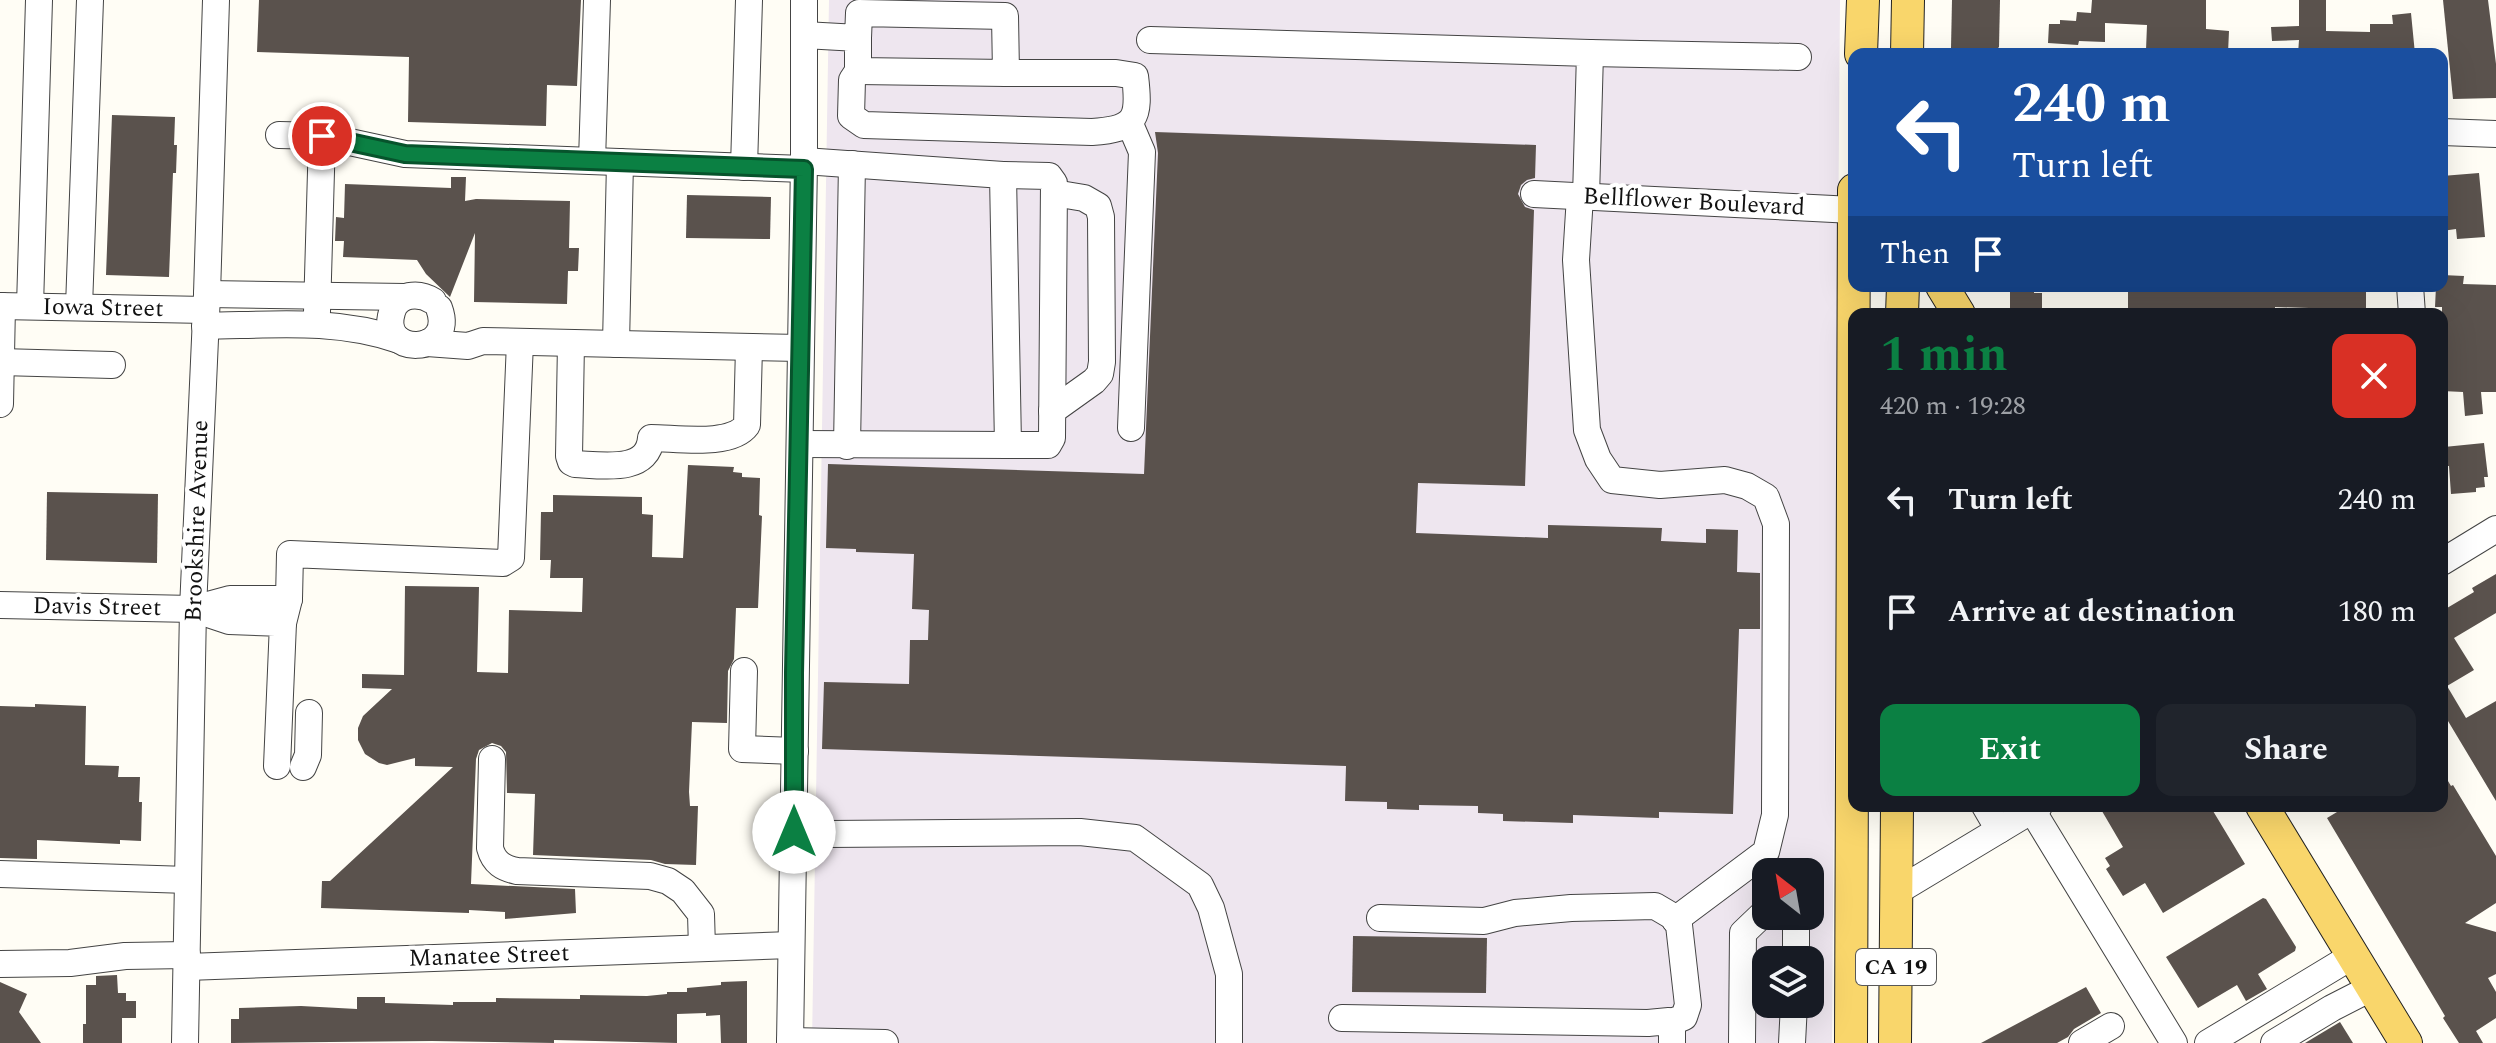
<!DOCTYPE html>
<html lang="en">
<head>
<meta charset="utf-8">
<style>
  :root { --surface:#171b24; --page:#20242c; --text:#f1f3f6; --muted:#9ea1a6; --accent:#0b8043 }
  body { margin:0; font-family:Spectral,serif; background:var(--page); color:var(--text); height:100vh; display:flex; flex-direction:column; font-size:30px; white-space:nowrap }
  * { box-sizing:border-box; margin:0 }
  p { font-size:26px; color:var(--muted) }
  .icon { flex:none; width:44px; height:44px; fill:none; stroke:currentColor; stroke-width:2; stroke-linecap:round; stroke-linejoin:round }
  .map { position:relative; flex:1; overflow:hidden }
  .sheet { position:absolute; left:1848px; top:308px; width:600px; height:504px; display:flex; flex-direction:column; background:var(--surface); border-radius:16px; box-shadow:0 8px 32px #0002 }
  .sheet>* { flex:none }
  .guide { position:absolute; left:1848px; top:48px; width:600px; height:244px; border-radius:16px; box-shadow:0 8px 32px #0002; background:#1a4fa0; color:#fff; overflow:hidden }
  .needle { width:52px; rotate:329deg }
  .buttons { position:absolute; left:1752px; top:858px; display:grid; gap:16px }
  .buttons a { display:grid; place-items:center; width:72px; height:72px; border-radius:16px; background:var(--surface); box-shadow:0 8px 32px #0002; font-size:40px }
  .pin { position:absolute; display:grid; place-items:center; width:68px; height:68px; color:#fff; margin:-34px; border:4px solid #fff; border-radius:50%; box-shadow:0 2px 8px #0007 }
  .me { position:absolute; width:88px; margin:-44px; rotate:0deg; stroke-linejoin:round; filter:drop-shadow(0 0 6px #0008) }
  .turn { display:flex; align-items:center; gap:28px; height:168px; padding:0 32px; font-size:36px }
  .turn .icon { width:104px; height:104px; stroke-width:2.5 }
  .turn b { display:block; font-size:56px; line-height:68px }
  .then { display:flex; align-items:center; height:76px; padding:0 32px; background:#0003; gap:16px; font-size:30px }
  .round { display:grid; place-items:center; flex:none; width:84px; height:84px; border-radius:16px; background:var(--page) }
  .headline { display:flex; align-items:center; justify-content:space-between; height:136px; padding:0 32px }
  h1 { font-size:48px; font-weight:700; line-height:60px; color:var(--accent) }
  .primary-button { display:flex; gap:16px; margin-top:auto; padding:16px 32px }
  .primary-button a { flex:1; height:92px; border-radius:16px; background:var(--accent); color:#fff; font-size:32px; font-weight:700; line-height:92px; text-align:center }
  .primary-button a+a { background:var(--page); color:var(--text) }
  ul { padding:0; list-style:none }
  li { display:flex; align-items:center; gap:24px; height:112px; padding:0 32px }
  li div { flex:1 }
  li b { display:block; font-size:30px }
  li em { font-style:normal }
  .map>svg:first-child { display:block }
</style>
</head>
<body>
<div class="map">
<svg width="2496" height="1043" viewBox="0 0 2496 1043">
  <rect width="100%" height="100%" fill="#fffdf5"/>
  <path fill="#eee6ef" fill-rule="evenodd" d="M829,0H1840L1832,1043H812ZM1766,872H1810V916H1766ZM1766,960H1810V1004H1766Z"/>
  <g fill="#5a524d">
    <polygon points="259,0 581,0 577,86 547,85 546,126 408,122 409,57 257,52"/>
    <polygon points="1952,0 2000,0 1999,47 1997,49 1951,48"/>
    <polygon points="2092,0 2206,0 2206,29 2229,31 2228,53 2198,51 2198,54 2173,54 2173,51 2146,50 2147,25 2105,23 2105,42 2079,41 2078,45 2048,43 2049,24 2060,24 2060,20 2076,21 2077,12 2091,13"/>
    <polygon points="2299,0 2326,0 2326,31 2370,32 2370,24 2393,24 2392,15 2411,13 2415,54 2359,51 2359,54 2298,54 2299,40 2272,41 2271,27 2299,26"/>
    <polygon points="2443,0 2488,0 2496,64 2496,98 2453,99"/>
    <polygon points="112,115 175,117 174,145 177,145 176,173 173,173 169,277 106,275"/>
    <polygon points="1155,132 1536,145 1535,178 1527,180 1521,185 1518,194 1525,207 1534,210 1525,486 1418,483 1416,533 1548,538 1548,525 1662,528 1661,541 1706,543 1706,529 1738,530 1737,572 1760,573 1760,629 1739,629 1733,814 1659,812 1659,818 1573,815 1573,823 1503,821 1503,814 1478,813 1478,806 1419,805 1419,810 1387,809 1387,802 1345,801 1346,766 822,749 824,682 909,684 910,640 928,640 929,610 912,609 914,554 856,552 856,549 826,548 828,464 1144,474 1158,153"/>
    <polygon points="2479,173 2485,237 2457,239 2456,229 2442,231 2442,176"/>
    <polygon points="451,177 466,177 465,201 476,199 570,201 569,248 579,248 578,271 568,271 567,304 474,302 475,233 450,297 426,274 417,260 343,257 344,241 335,241 336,217 344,218 345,184 451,188"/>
    <polygon points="687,195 771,197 770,239 686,238"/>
    <polygon points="2442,275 2464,276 2463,284 2496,285 2496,392 2481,392 2483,414 2465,416 2463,392 2442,391 2442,307 2435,307 2436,286 2442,286"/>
    <polygon points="2010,286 2034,286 2034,293 2042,293 2042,314 2019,314 2019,308 2010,308"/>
    <polygon points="2171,286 2366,286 2366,314 2309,314 2309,308 2275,307 2275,314 2212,314 2212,309 2167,308 2167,314 2128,314 2128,291 2171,291"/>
    <polygon points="2484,443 2488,477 2484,477 2485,487 2476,488 2476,492 2451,494 2449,466 2446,466 2444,447"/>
    <polygon points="688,465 734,467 733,472 742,473 742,477 760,478 759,515 762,516 758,608 736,608 734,659 728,671 727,723 692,722 689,792 690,806 698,806 696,865 665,864 651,860 533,855 535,794 507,793 506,752 501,746 492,743 479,750 476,759 471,884 575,889 576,913 505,919 505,912 469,910 469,913 321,908 322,881 330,881 453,767 415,766 415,758 387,765 379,763 365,754 358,740 358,728 363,716 392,689 362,688 362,674 404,675 405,586 479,587 477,672 508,673 509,610 582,612 583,578 550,578 551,560 540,560 541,512 553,512 553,495 642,497 642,514 653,515 652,557 683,558"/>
    <polygon points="47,492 158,494 157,563 46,560"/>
    <polygon points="2496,574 2496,613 2454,638 2474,670 2447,686 2466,718 2496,701 2496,801 2442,711 2442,611 2474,592 2472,588"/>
    <polygon points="35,704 86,706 85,765 119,766 118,777 140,777 139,802 142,802 141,841 120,840 120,844 37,840 37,859 0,858 0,706 35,707"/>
    <polygon points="2442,771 2451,786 2453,785 2496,856 2496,903 2465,923 2496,932 2496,974 2488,978 2496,992 2496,1018 2476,1031 2483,1043 2459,1043 2443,1018 2445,1016 2327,818 2347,806 2442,806"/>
    <polygon points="2099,806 2210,806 2245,864 2163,913 2145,883 2123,896 2106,869 2110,866 2105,858 2123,847"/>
    <polygon points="2263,898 2266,899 2296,947 2295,951 2258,974 2267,989 2246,1001 2237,985 2198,1008 2166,957"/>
    <polygon points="1353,936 1487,938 1486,993 1352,992"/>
    <polygon points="117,975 118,993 126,993 126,1001 136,1001 136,1018 122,1018 122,1043 83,1043 83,1024 86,1024 86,985 96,985 96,976"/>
    <polygon points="747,981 747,1043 721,1043 720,1015 706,1016 706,1013 677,1014 677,1043 554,1040 554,1043 432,1041 231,1043 231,1019 239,1019 239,1008 301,1006 357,1009 357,997 385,997 385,1003 453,1005 453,1002 496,1002 496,998 580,999 580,995 647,996 667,994 667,992 687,992 687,988 721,985 721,982"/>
    <polygon points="0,982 27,994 19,1012 41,1043 0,1043"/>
    <polygon points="2086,987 2101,1013 2074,1029 2068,1037 2057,1043 1981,1043"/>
    <polygon points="2340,1022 2353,1043 2305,1043"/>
  </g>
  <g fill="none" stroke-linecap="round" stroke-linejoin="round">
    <defs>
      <g id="minor">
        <polyline points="804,35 858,38 859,13 1005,16 1006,73 858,71 858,38"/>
        <polyline points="1150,40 1590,53 1586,197"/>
        <polyline points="1590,53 1798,57"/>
        <path d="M858,71L852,80L851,116L864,125L1092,132C1137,129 1140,118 1135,76L1116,73H1006"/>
        <polyline points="1130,124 1142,152 1131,428"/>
        <polyline points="2442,132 2496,134"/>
        <polyline points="279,135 322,136 405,154 804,169"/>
        <polyline points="592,161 597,0"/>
        <polyline points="744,167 749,0"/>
        <polyline points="1003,175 1049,176 1054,183 1052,438 1048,445 1008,445"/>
        <polyline points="1534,194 1853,210"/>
        <polyline points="1580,196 1576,260 1587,430 1598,459 1612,480 1660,485 1725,480 1747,486 1766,497 1776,524 1775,815 1766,852 1675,920"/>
        <polyline points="2410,286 2412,314"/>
        <polyline points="207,294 405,297"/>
        <path d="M433,301C419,292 397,293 392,312C378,357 457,356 439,308"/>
        <polyline points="0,306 206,310"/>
        <polyline points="30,306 39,0"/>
        <polyline points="79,307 90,0"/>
        <polyline points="317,312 322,136"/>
        <path d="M205,326C272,325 335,318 399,340"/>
        <polyline points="427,343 468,346 483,341 800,348"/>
        <path d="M571,343L569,456L571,462L575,464C601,465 648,474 651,438C677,438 731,447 747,425L749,347"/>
        <polyline points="616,344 620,162"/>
        <polyline points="0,362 112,365"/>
        <polyline points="0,404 2,306"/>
        <polyline points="1052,411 1094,381 1100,374 1102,362 1101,217 1098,206 1084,198 1054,193"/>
        <polyline points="800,444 1008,445 1003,175 804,161"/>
        <polyline points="847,446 852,164"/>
        <polyline points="2442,562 2496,529"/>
        <polyline points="0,605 193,609 230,599 289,599"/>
        <polyline points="193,609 229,621 283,623 277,766"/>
        <polyline points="283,623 289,599 290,554 503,563 511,558 520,342"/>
        <polyline points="744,671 742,749 795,751"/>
        <path d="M492,759L490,848C494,863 503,868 517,871L650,876L668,881L683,891L701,914L702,948"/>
        <polyline points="303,767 308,755 309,713"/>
        <polyline points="1985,806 1999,830"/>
        <polyline points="2032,810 2174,1043"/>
        <polyline points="794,832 828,834 1080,832 1135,838 1200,885 1211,908 1229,974 1229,1043"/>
        <polyline points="0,874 188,880"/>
        <polyline points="1896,892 2039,806"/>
        <polyline points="1792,916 1796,922 1796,960"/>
        <polyline points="1380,918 1484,921 1515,913 1571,908 1655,906 1672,916 1679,925 1688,1005 1684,1017 1672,1022"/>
        <polyline points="0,964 70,963 125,956 187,955"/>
        <polyline points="187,967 791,945"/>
        <polyline points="1342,1018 1648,1023 1669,1021 1672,1022 1672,1043"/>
        <polyline points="790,1041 885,1043"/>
        <polyline points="185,1043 193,609 207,294 216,0"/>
        <polyline points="790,1043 804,161 804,0"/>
        <polyline points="1742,1043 1743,933 1766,911"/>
        <polyline points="1792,1043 1794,1004"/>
        <polyline points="2082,1043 2111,1026"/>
        <polyline points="2208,1043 2354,955"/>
        <polyline points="2274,1043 2332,1008 2373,987"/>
      </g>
      <g id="major">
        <polyline points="1861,54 1863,0"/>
        <polyline points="1907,54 1908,0"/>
        <polyline points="1942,286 1959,314"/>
        <polyline points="1902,314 1903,286"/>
        <polyline points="2262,806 2406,1043"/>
        <polyline points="1851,1043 1854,190"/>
        <polyline points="1895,1043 1897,806"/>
      </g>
    </defs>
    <use href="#minor" stroke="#444" stroke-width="28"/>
    <use href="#major" stroke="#222" stroke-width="34"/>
    <use href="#minor" stroke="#fff" stroke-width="26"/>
    <use href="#major" stroke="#f9d66b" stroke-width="32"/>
  </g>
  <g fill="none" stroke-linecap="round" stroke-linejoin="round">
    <defs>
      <polyline id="route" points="322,136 405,154 804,169 794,673 794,832"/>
    </defs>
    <use href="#route" stroke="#07532c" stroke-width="20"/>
    <use href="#route" stroke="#0b8043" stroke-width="14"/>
  </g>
  <g text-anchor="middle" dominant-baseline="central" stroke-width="8" stroke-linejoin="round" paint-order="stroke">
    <rect fill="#fff" stroke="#585858" stroke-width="2" x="1856" y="949" width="80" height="36" rx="6"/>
    <g font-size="22" font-weight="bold" fill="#111">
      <text x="1896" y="967">CA 19</text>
    </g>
    <g font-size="24" fill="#111" stroke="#fff">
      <text transform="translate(1694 202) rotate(3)">Bellflower Boulevard</text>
      <text transform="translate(103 308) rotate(1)">Iowa Street</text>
      <text transform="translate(197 521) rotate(-88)">Brookshire Avenue</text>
      <text transform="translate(97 607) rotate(1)">Davis Street</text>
      <text transform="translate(489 956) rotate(-2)">Manatee Street</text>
    </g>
  </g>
</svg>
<div class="buttons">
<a><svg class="needle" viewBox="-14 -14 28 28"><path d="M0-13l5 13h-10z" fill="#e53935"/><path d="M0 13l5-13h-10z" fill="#9ea1a6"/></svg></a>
<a><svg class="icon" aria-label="layers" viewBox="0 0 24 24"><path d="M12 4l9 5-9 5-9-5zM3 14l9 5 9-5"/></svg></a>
</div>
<div class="pin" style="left:322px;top:136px;background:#d93025"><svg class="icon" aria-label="arrive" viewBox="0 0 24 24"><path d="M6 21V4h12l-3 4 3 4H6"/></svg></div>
<svg class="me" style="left:794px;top:832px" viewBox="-20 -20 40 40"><circle r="19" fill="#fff"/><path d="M0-13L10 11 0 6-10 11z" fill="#0b8043"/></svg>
<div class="guide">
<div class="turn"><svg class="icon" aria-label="left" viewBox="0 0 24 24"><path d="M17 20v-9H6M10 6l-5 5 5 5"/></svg><div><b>240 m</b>Turn left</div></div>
<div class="then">Then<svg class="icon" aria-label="arrive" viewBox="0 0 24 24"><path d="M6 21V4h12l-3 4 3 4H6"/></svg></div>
</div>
<section class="sheet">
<div class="headline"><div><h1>1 min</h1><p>420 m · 19:28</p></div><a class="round" style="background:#d93025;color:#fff"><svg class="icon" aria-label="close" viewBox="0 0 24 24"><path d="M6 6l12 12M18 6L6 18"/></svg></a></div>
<ul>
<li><svg class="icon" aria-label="left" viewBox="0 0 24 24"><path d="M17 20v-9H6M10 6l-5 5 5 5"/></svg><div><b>Turn left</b></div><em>240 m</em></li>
<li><svg class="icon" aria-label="arrive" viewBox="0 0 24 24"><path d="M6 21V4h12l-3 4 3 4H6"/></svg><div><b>Arrive at destination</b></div><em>180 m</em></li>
</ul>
<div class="primary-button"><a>Exit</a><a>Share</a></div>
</section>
</div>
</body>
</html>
